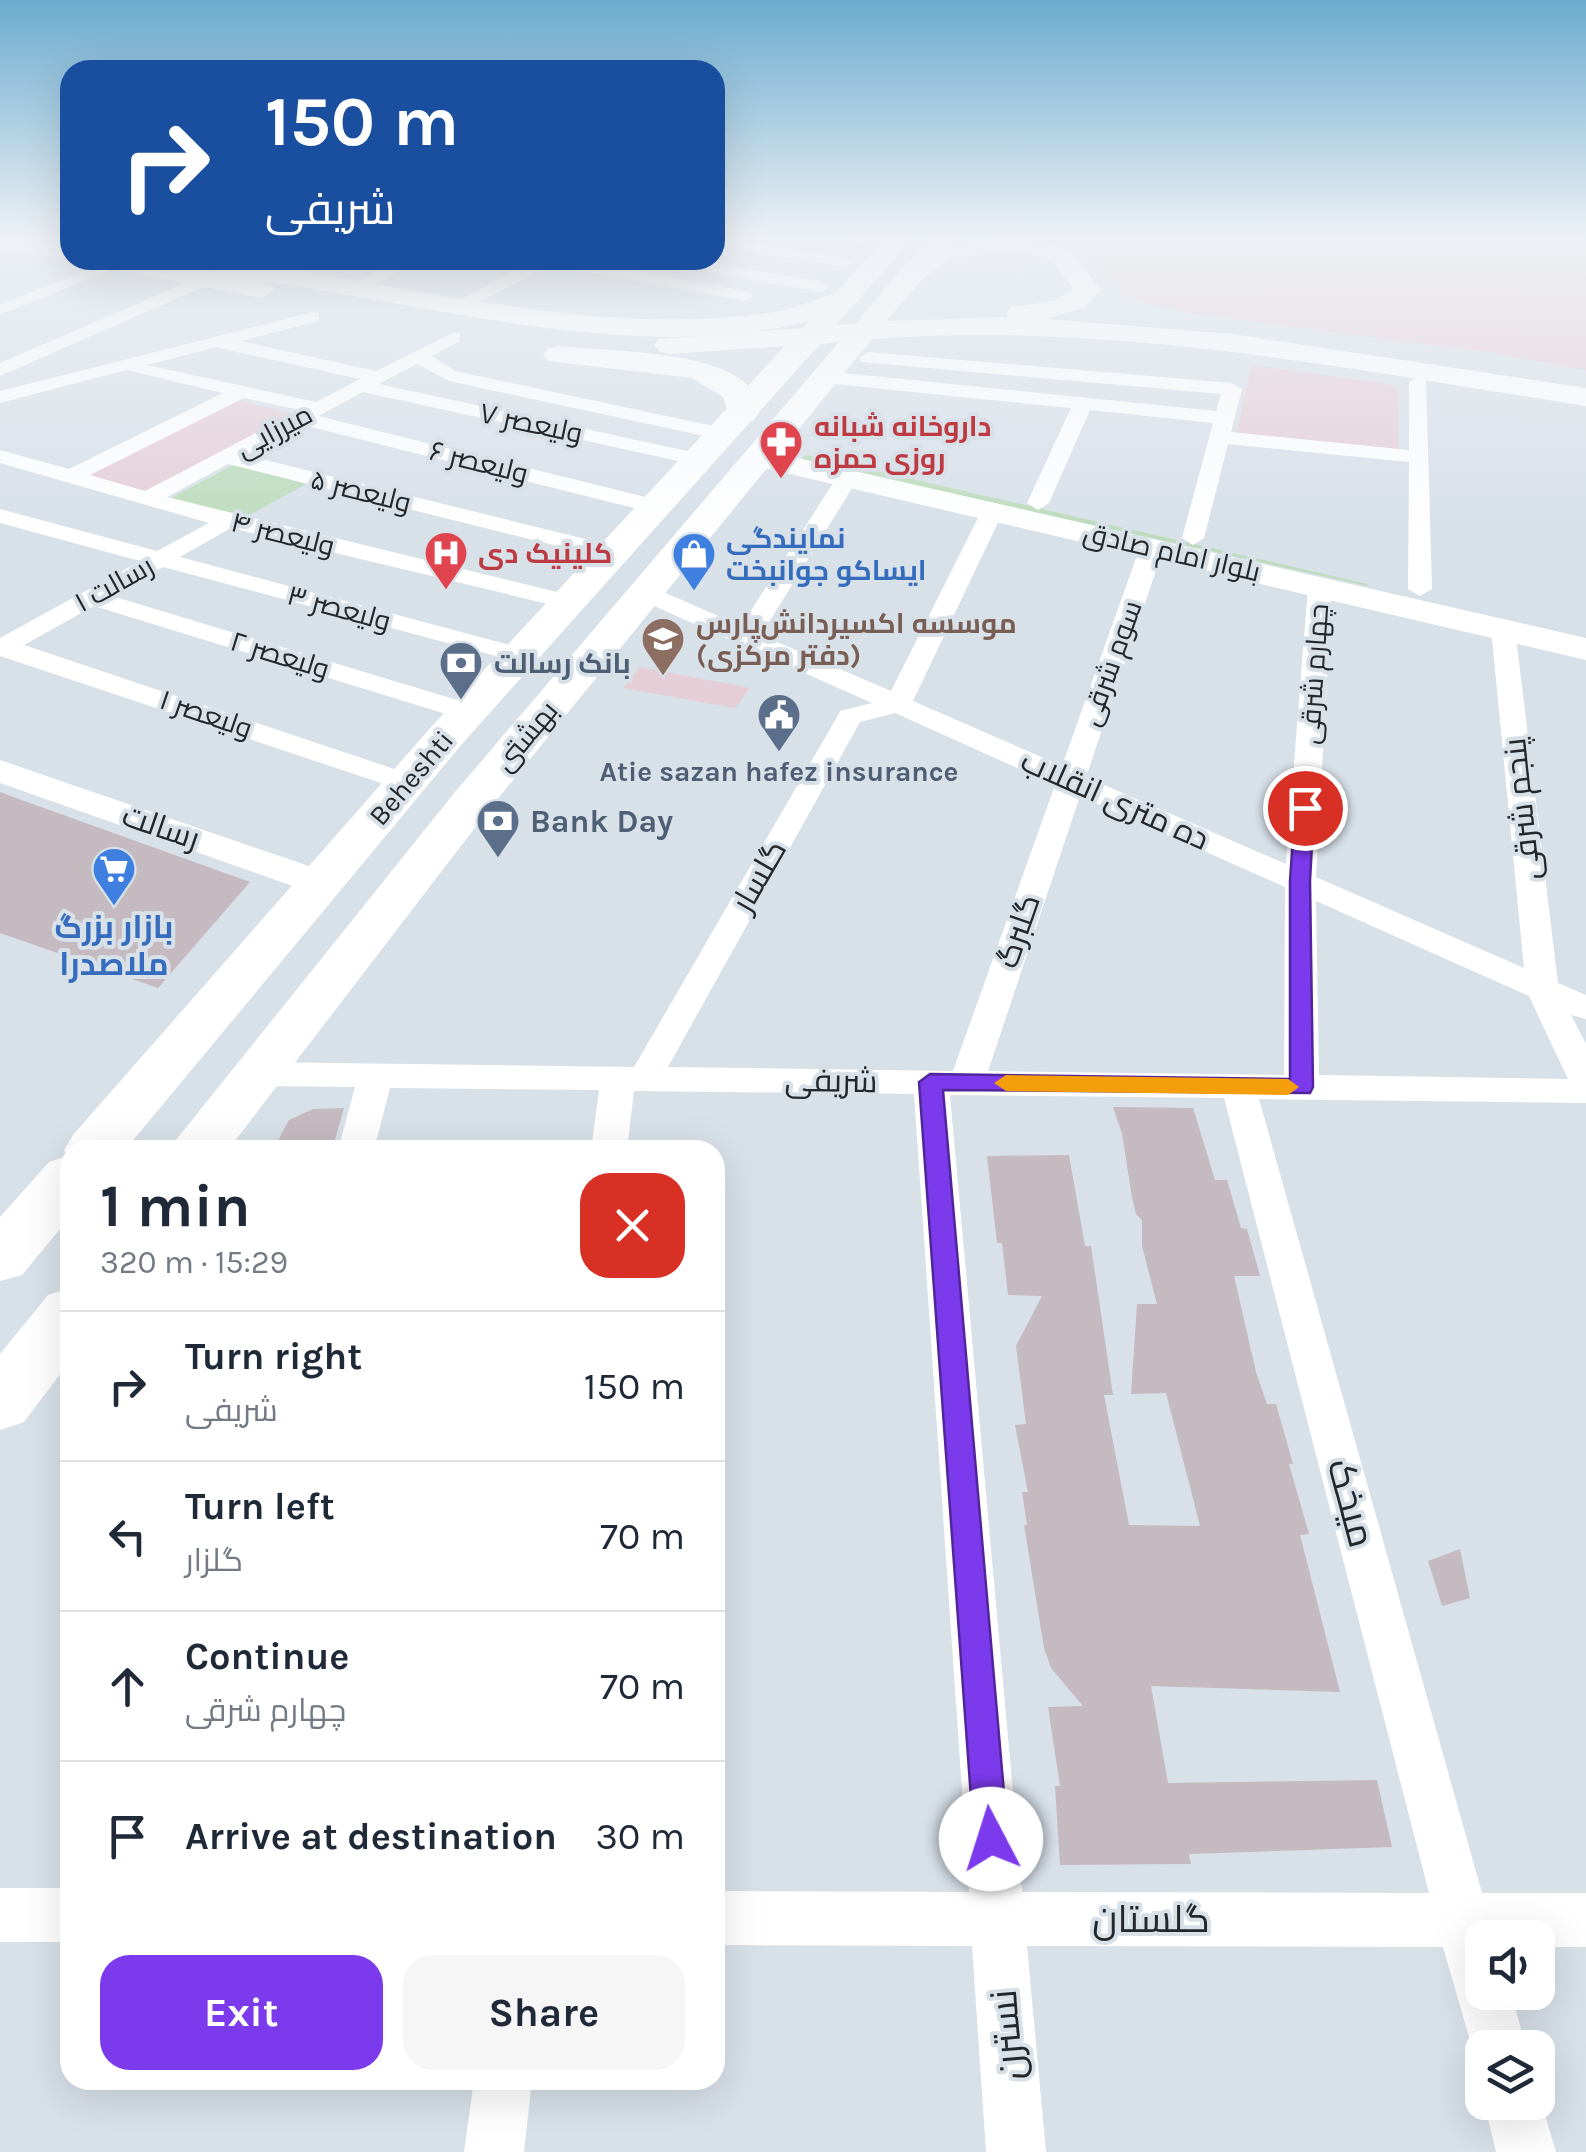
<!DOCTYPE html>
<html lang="en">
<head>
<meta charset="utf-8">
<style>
  :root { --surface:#fff; --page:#f6f6f7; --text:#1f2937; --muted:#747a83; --line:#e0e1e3; --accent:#7c3aed }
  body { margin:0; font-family:Karla,Cairo,sans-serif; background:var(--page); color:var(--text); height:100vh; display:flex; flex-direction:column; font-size:38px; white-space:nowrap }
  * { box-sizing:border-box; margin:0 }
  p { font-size:32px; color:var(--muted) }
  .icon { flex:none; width:55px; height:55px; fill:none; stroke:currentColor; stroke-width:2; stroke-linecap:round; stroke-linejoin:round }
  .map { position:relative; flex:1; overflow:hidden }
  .details { position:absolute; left:60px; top:1140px; width:665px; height:950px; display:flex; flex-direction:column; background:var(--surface); border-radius:30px; box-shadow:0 10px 40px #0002 }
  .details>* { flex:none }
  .hud { position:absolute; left:60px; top:60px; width:665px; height:210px; border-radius:30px; box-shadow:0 10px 40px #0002; background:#1a4fa0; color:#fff; overflow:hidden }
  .controls { position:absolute; left:1465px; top:1920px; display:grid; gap:20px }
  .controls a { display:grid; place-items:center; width:90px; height:90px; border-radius:20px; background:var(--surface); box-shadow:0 10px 40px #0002; font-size:50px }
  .pin { position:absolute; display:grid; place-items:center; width:85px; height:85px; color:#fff; margin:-42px; border:5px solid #fff; border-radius:50%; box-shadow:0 2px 10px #0007 }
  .me { position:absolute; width:110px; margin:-55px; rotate:355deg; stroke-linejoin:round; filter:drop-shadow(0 0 8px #0008) }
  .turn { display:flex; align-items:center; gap:35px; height:210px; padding:0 40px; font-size:45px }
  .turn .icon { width:130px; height:130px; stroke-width:2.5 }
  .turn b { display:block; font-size:70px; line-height:85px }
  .round { display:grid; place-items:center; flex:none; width:105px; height:105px; border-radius:30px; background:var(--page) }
  .summary { display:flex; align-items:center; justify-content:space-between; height:170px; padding:0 40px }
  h1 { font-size:60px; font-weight:700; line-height:75px }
  .button { display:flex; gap:20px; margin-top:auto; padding:20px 40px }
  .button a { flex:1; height:115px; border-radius:30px; background:var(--accent); color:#fff; font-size:40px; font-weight:700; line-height:115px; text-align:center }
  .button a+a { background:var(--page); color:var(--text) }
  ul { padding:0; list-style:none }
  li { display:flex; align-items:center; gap:30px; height:150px; padding:0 40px; border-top:2px solid var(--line) }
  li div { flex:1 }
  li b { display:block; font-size:38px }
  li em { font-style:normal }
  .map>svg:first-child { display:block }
</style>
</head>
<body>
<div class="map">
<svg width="1586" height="2152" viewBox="0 0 1586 2152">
  <rect width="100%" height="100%" fill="#d8e0e8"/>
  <polygon fill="#e8ced4" points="1047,237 1586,237 1586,370 1486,352 1189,313 1143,303 1127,295 1091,256"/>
  <g fill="#e6ced7">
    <polygon points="1252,365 1389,384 1398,389 1399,450 1236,434"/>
    <polygon points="235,400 297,415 142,494 78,478"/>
    <polygon points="640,667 750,688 735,708 623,688"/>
  </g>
  <g fill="#bcdcbb">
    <polygon points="808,455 1367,584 1368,586 805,461 802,456"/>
    <polygon points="235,464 306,484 244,518 171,498"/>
  </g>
  <g fill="#c4babf">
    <polygon points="0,792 27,802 250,882 158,988 0,933"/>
    <polygon points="1113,1107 1193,1108 1215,1180 1227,1180 1241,1228 1247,1229 1260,1276 1234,1276 1256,1372 1267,1404 1276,1404 1293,1464 1289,1464 1309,1534 1300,1535 1340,1692 1151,1686 1168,1783 1377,1780 1392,1847 1189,1854 1191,1864 1060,1865 1055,1786 1060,1786 1048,1707 1083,1706 1051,1668 1044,1648 1024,1525 1027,1525 1022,1492 1028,1492 1015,1425 1026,1424 1016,1346 1042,1296 1008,1295 1002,1243 997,1243 987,1156 1069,1155 1085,1246 1091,1246 1113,1395 1104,1395 1129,1525 1200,1526 1166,1393 1131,1394 1137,1304 1157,1304 1142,1246 1142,1220 1136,1214 1132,1197 1122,1134"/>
    <polygon points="344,1108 332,1150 273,1150 289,1120 313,1109"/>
    <polygon points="1460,1549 1470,1598 1442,1606 1428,1561"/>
  </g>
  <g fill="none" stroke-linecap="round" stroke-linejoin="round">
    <g fill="#fff" fill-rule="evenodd">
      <polygon points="715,237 846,257 854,262 846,267 715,245"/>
      <path d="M843,237H885L903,243C890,252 856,245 843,237Z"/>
      <polygon points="114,260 129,263 0,315 0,304"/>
      <polygon points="399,260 420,260 363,291 348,287"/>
      <polygon points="534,260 575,260 745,291 754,296 745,301 550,265 466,309 454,309 451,305"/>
      <polygon points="714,263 821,282 830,287 821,292 708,272 706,268"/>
      <polygon points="204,275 213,280 210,284 0,376 0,363"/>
      <path d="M313,312L319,313V321L240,341L376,371L454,332L460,333V341L432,356L455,371L723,428L733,434L723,440L449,381L417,364L379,384L701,454L712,460L701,466L363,392L318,416L666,502L669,507L658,514L303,425L245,455L622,548L626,553L622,558L614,560L228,464L167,497L578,597L581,602L578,607L569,609L231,528L180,557L529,650L533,655L529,660H511L163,567L112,596L477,706L481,712L477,718H459L94,606L24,645L418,777L422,783L418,789L408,792L0,656V638L140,561L0,523V509L157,551L209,523L0,463V450L69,469L223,393L126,370L0,403V391ZM217,347L223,349L360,379L316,402L147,365ZM244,398L300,410L145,491L90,475Z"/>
      <polygon points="868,352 1232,383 1242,389 1231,432 1409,450 1409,382 1419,376 1426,378 1432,589 1420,596 1408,589 1409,462 1228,444 1204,538 1193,545 1182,538 1213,423 1090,410 1049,503 1038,510 1027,503 1071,408 824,383 814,377 824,371 1216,411 1221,394 861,362 859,358"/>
      <path d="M848,471L859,477L761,635L891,691L982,510L985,505H1001L1004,510L913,701L1062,766L1140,547L1144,542H1160L1164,547L1086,777L1286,864L1308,587L1312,582H1328L1332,587L1316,877L1524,968L1491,629L1503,622L1515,629L1558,983L1586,995V1019L1571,1015L1586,1044V1103L1259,1099L1482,1893H1586V1947H1538V1938H1482V1992H1511L1526,2048H1482V2070L1478,2068L1443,1947L1027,1946L1046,2152H986L972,1946L715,1945V1891L969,1892L914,1094L634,1091L627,1150H591L599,1090L390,1088L374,1150H338L355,1087L256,1086L244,1082L239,1074L244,1066L256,1062L634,1067L837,717L840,711L872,703L634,597L631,592L634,587H652L741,626L837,477ZM895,713L1055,785L953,1071L668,1067L860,722ZM1080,796L1285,887L1284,1075L988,1071ZM1316,901L1529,996L1568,1079L1319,1075ZM950,1095L1224,1098L1429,1893L1022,1892Z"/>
      <rect x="0" y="1888" width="70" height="54"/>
      <polygon points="474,2080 532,2080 524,2152 464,2152"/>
      <polygon points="1538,2091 1556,2152 1496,2152 1484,2102 1538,2102"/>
    </g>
    <polygon fill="#fff" fill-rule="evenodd" points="0,760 335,875 341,883 335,891 321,895 307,891 0,783"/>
    <polygon fill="#fff" fill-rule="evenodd" points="758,449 1586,638 1586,660 747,464 743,458 747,452"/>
    <g fill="#fff" fill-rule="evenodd">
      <path d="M887,237H914L836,325L855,324L929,237H954L952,241L1027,237L1070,250L1101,290L1084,308L1046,319L1233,334L1586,388V406C1349,369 1113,321 872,339L487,812L228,1150H168L455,792L839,342L820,344L462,744L125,1150H70V1217L22,1275L0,1281V1217L49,1162L68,1156L64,1150L73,1135L432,726L785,346L669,354L659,351L654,345L659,339L803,328ZM1020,251L1052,260L1073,289L1054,301L1010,307L1006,313L1009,317L887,321C937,260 940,254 1020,251Z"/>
      <polygon points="70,1288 70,1361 24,1422 0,1430 0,1354 48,1295"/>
    </g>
    <g fill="#fff" fill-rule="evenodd">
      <polygon points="0,237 70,245 73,260 0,249"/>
      <path d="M94,260H148L217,273L214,269L218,263L227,261C403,282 597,340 774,312C800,308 822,296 847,290L861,298C851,311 829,316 813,320C639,367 426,302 250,280L271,284L275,290L261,298L107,268Z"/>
      <path d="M558,346C603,351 727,350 752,391C755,398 756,407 758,414L753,421H731L723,397L692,378L548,361L543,355L548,349Z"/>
    </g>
  </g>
  <linearGradient id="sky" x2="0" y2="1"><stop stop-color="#6babcf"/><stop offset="0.44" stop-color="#edf1f5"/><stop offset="1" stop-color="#edf1f5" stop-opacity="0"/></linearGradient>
  <rect width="1586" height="538" fill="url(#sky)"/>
  <polygon fill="#7c3aed" stroke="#51269a" stroke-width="2.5" points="1305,802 1314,808 1310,881 1313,1087 1310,1093 943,1090 1008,1839 1003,1851 991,1856 979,1851 974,1839 919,1082 930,1074 1290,1079 1290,881 1295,808"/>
  <polygon fill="#f59e0b" points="1006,1075 1288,1079 1299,1087 1288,1095 1006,1091 994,1083"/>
  <defs>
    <symbol id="pharmacy-pin" viewBox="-11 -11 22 30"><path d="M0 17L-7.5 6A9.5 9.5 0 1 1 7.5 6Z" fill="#e0444e" stroke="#d8e0e8"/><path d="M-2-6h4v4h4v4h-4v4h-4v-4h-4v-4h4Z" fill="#fff"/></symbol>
    <symbol id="hospital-pin" viewBox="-11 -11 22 30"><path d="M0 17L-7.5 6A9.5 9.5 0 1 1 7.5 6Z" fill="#e0444e" stroke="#d8e0e8"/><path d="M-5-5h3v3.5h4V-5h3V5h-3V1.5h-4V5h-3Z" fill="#fff"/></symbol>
    <symbol id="shop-pin" viewBox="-11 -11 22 30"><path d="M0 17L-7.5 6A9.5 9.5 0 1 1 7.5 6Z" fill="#3f7fe0" stroke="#d8e0e8"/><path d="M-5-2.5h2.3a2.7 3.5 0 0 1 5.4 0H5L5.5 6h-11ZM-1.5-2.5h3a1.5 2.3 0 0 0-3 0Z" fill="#fff"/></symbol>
    <symbol id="school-pin" viewBox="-11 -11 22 30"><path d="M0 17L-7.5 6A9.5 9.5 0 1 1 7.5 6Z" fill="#8d6e63" stroke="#d8e0e8"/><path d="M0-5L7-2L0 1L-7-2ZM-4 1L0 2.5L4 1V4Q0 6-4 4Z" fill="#fff"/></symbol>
    <symbol id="bank-pin" viewBox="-11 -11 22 30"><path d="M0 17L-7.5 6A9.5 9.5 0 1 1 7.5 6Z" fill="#5c6f8a" stroke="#d8e0e8"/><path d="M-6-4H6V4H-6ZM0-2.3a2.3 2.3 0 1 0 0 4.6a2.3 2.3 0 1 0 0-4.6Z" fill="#fff"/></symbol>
    <symbol id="civic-pin" viewBox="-11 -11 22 30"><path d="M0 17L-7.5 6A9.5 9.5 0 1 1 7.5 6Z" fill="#5c6f8a" stroke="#d8e0e8"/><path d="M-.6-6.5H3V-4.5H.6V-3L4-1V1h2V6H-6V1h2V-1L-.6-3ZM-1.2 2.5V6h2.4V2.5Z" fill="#fff"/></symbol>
    <symbol id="supermarket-pin" viewBox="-11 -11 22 30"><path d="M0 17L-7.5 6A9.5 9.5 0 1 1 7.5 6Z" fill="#3f7fe0" stroke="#d8e0e8"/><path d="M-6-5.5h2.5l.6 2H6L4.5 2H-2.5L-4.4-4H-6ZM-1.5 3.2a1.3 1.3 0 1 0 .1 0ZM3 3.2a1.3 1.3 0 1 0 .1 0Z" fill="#fff"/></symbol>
  </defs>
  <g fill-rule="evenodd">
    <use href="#pharmacy-pin" x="756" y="417" width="50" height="68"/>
    <use href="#hospital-pin" x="421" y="528" width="50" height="68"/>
    <use href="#shop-pin" x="669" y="529" width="50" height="68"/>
    <use href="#school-pin" x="638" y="614" width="50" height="68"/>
    <use href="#bank-pin" x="436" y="638" width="50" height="68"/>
    <use href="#civic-pin" x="754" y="690" width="50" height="68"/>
    <use href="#bank-pin" x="473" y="796" width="50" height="68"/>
    <use href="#supermarket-pin" x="89" y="844" width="50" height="68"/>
  </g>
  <g text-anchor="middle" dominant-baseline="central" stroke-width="8" stroke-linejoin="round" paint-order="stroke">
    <g font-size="28" fill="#24272a" stroke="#d8e0e8">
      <text transform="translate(531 423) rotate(12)">ولیعصر ۷</text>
      <text transform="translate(274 431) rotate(-28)">میرزایی</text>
      <text transform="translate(479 462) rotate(14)">ولیعصر ۶</text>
      <text transform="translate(361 491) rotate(14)">ولیعصر ۵</text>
      <text transform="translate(283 534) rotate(14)">ولیعصر ۴</text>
      <text transform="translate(1172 552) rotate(13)">بلوار امام صادق</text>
      <text transform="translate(114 584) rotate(-29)">رسالت ۱</text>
      <text transform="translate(339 608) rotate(15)">ولیعصر ۳</text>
      <text transform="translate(280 655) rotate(17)">ولیعصر ۲</text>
      <text transform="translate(1111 663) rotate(-70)">سوم شرقی</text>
      <text transform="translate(1314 674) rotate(-86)">چهارم شرقی</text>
      <text transform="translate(206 714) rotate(19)">ولیعصر ۱</text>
      <text transform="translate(526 736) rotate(-50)">بهشتى</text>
      <text transform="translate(411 778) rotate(-50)">Beheshti</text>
    </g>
    <g font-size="28" font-weight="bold" fill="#be3a42" stroke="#d8e0e8" text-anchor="start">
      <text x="814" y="426">داروخانه شبانه<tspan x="814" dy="32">روزی حمزه</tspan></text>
      <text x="478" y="553">کلینیک دی</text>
    </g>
    <g font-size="28" font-weight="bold" fill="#366cbe" stroke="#d8e0e8" text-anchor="start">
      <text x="726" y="538">نمایندگی<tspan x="726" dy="32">ایساکو جوانبخت</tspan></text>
    </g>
    <g font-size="28" font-weight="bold" fill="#785e54" stroke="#d8e0e8" text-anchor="start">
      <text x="696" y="623">موسسه اکسیردانش‌پارس<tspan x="696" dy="32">(دفتر مرکزی)</tspan></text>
    </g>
    <g font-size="28" font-weight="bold" fill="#4e5e75" stroke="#d8e0e8" text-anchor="start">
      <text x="494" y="663">بانک رسالت</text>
      <text x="779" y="771" text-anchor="middle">Atie sazan hafez insurance</text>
    </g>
    <g font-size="32" fill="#24272a" stroke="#d8e0e8">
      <text transform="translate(1115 800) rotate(24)">ده متری انقلاب</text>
      <text transform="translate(1522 809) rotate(-96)">پنجم شرقی</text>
      <text transform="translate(161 827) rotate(19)">رسالت</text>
      <text transform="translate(759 876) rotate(-60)">گلسار</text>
      <text transform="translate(1018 931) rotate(-71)">گلبرگ</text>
      <text transform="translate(831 1081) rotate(1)">شریفی</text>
    </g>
    <g font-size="32" font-weight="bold" fill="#4e5e75" stroke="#d8e0e8" text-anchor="start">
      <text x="530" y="821">Bank Day</text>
    </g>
    <g font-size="32" font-weight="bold" fill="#366cbe" stroke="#d8e0e8">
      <text x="114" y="927">بازار بزرگ<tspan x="114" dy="37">ملاصدرا</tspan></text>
    </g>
    <g font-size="38" fill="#24272a" stroke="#d8e0e8">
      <text transform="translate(1351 1503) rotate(75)">میخک</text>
      <text x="1151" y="1919">گلستان</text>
      <text transform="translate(1007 2035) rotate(-95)">نسترن</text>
    </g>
  </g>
</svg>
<div class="controls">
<a><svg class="icon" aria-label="sound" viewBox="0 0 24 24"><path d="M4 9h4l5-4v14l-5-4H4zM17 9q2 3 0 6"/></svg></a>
<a><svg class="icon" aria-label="layers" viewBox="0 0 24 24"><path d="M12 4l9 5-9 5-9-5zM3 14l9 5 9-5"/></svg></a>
</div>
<div class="pin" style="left:1305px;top:808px;background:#d93025"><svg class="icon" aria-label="arrive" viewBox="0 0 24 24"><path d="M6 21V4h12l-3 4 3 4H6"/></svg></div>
<svg class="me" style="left:991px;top:1839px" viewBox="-20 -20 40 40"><circle r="19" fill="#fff"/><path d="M0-13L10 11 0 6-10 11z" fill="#7c3aed"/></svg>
<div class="hud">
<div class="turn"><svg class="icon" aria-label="right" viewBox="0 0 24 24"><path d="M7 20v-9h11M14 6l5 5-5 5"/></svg><div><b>150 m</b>شریفی</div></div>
</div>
<section class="details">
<div class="summary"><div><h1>1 min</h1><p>320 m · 15:29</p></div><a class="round" style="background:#d93025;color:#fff"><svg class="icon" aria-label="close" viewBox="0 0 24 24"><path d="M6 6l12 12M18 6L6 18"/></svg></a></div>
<ul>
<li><svg class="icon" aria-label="right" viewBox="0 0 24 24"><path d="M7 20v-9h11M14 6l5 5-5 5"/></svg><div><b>Turn right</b><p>شریفی</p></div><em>150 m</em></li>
<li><svg class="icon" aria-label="left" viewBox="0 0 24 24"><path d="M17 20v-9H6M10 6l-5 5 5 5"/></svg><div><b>Turn left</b><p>گلزار</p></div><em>70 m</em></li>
<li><svg class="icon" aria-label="ahead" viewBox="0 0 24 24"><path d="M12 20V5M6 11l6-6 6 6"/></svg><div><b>Continue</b><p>چهارم شرقی</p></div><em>70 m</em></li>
<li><svg class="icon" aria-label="arrive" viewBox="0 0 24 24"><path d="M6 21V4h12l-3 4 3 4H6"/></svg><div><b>Arrive at destination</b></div><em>30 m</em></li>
</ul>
<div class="button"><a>Exit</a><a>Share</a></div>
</section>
</div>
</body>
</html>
